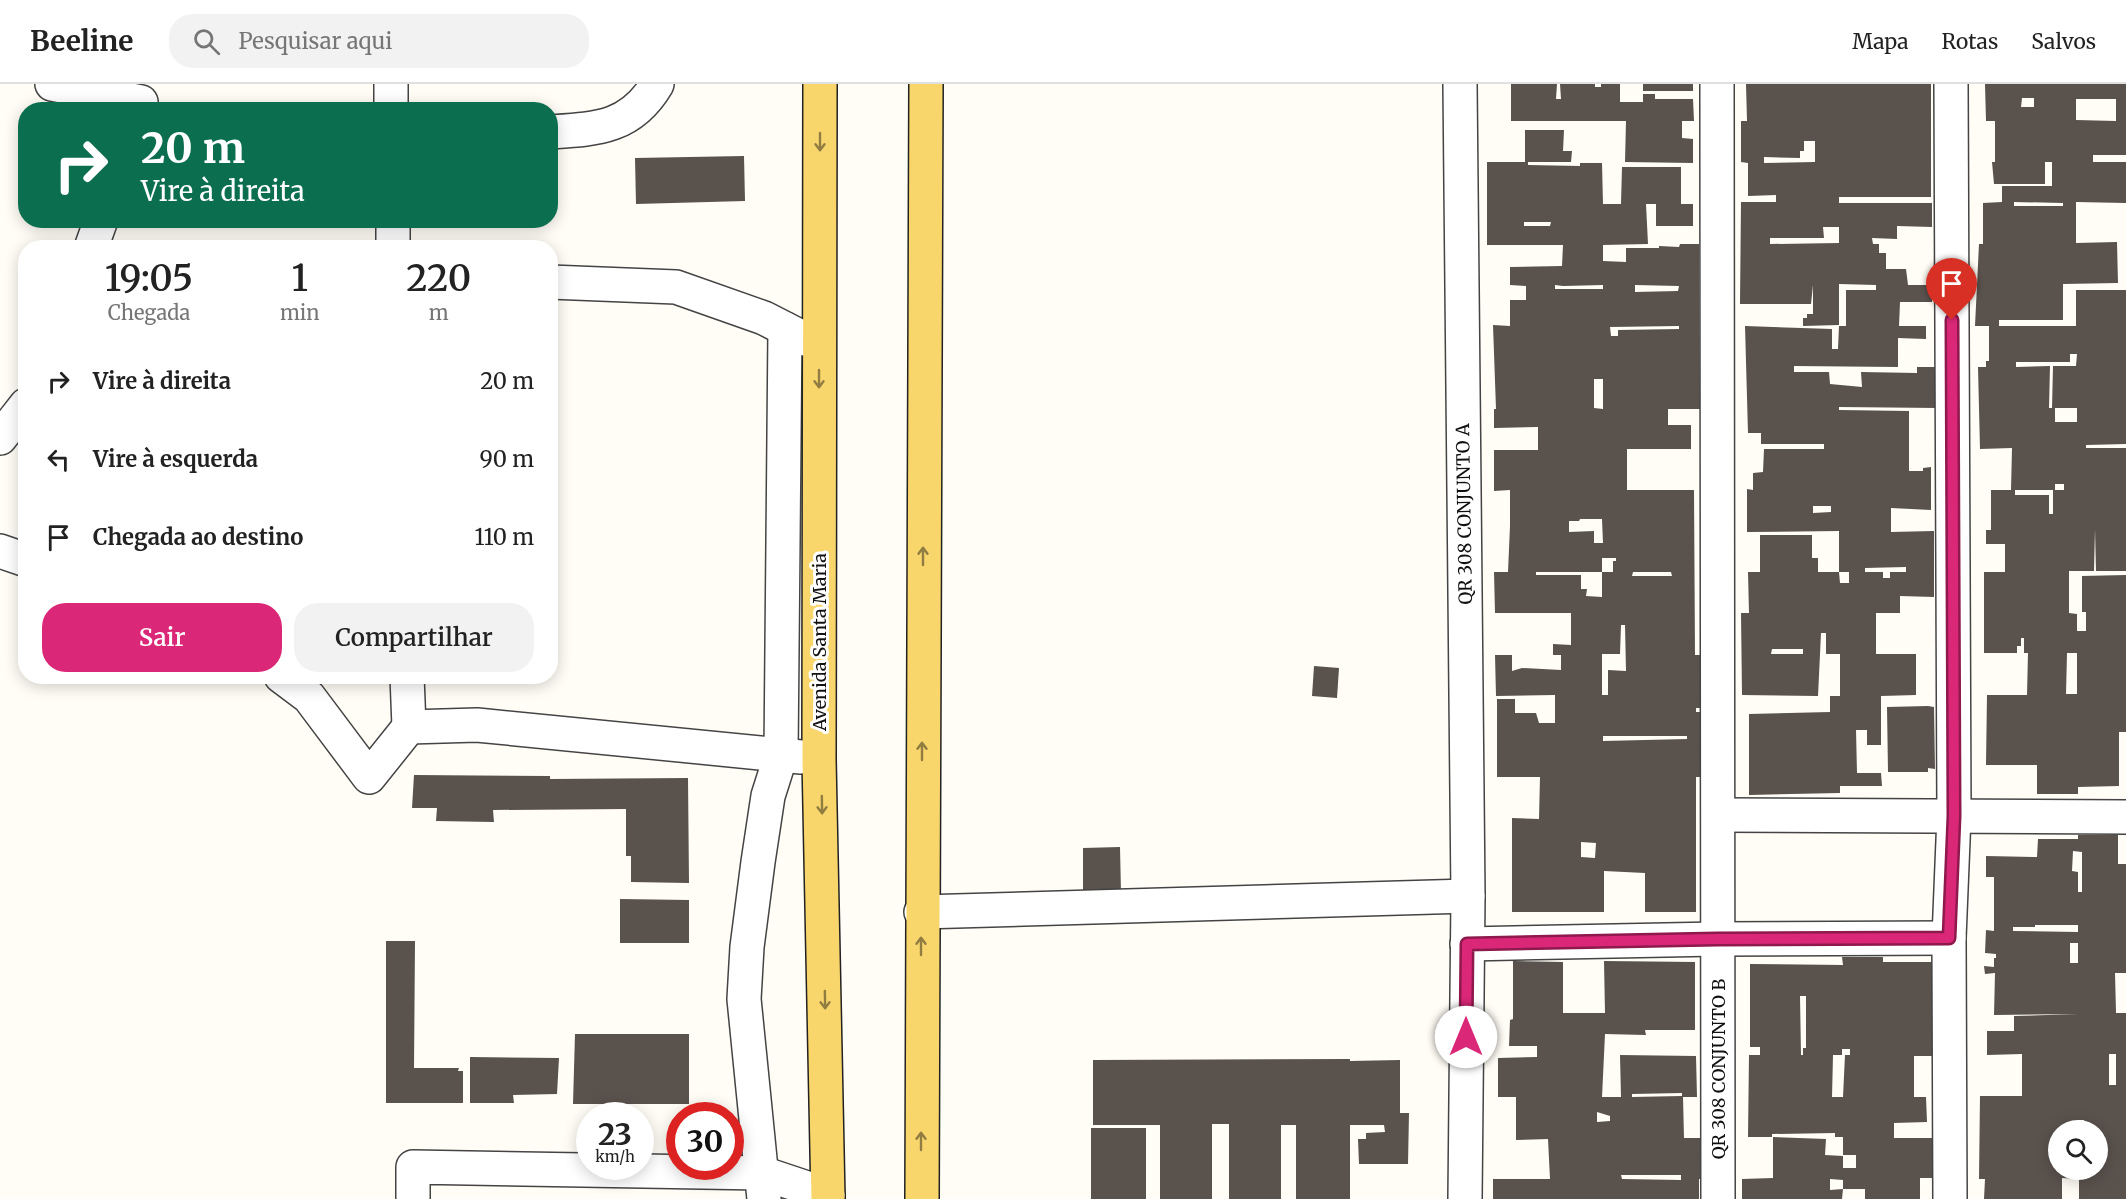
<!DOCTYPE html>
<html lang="pt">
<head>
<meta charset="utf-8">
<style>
  :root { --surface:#fff; --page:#f2f2f2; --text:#222; --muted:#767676; --line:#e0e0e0; --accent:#db2777 }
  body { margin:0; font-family:Merriweather,serif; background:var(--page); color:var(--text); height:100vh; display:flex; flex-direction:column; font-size:22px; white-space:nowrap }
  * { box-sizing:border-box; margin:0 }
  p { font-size:20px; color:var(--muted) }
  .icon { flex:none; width:33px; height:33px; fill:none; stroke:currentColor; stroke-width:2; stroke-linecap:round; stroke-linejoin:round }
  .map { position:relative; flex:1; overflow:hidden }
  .panel { position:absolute; left:18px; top:156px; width:540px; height:444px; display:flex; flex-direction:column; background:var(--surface); border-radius:24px; box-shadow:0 3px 15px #0003 }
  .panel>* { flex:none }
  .top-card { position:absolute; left:18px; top:18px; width:540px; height:126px; border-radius:24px; box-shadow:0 3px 15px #0003; background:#0b6e4f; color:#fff; overflow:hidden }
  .buttons { position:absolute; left:2048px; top:1036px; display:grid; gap:12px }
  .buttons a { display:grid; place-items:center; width:60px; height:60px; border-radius:50%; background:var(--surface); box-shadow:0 3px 15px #0003; font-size:30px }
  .speed { position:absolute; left:576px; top:1018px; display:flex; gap:12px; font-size:30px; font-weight:700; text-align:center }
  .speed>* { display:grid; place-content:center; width:78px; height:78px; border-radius:50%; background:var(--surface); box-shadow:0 3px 15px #0003; line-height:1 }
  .speed small { font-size:15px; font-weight:400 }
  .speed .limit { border:9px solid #d22; background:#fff; color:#111 }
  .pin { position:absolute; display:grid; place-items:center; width:51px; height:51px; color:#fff; margin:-62px -26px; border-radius:50% 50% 50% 0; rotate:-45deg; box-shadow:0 0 6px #0007 }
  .pin .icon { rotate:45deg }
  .me { position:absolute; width:66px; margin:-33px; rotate:0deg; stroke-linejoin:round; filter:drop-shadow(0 0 4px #0008) }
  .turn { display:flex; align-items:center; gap:21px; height:126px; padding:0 24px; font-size:27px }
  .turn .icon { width:78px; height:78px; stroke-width:2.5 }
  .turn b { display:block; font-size:42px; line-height:51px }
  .eta { display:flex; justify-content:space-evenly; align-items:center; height:102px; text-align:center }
  .eta b { font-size:36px; font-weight:600; line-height:42px }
  .cta { display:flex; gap:12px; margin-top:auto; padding:12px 24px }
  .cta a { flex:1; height:69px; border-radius:24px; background:var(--accent); color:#fff; font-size:24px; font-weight:600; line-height:69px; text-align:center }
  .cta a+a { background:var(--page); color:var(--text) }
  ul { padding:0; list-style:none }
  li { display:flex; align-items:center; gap:18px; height:78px; padding:0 24px }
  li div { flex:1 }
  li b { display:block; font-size:22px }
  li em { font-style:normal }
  header { display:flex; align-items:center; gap:36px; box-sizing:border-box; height:84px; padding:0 30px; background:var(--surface); border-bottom:2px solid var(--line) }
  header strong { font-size:28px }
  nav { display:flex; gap:33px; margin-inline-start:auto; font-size:21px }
  .search { width:420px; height:54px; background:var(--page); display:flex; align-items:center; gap:15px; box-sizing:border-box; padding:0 21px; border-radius:24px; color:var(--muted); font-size:22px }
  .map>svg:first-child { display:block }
</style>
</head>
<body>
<header>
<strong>Beeline</strong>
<div class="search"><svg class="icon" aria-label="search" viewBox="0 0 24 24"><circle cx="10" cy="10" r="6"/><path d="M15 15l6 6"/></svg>Pesquisar aqui</div>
<nav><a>Mapa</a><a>Rotas</a><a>Salvos</a></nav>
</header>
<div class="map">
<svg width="2126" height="1115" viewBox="0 0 2126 1115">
  <rect width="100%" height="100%" fill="#fffdf5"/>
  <g fill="#5a524d" fill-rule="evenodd">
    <polygon points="1511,0 1557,0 1556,15 1561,15 1560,0 1595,0 1595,3 1601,3 1601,0 1620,0 1620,18 1643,18 1643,10 1655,10 1655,15 1693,15 1694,37 1682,37 1682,54 1693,55 1693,79 1625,78 1626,37 1511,37"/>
    <rect x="1643" y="0" width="50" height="7"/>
    <path d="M1746,0H1931V113H1839V119H1932V143L1897,142V155L1872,154L1873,160H1879V169H1886V185H1906L1908,201H1932V218H1900L1899,242H1926V255L1898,254V283L1794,282V288H1829L1830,300L1862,303L1861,288L1917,289V283H1938L1937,324L1839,323V326L1909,327V387H1923V384L1931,383V426L1891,424V448L1934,447V513L1900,512V529H1876V570H1916V611L1881,612V661H1867V646H1856L1857,689H1881L1882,702H1840V709L1749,711V630L1830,628V612H1840V570H1826V549H1821L1818,612L1742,611L1741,529H1749L1748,488H1760V451H1812V474H1818V488H1839V447L1747,448V405L1753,406V389L1763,388L1764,365H1824V360H1761V349H1748L1745,242L1832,245V265H1838L1839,242H1846V206H1876V201L1839,200V241L1803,242V234H1807V230H1813V201L1811,220H1740L1741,118H1776V111L1748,112V79L1741,78V37H1747ZM1804,57H1815V78L1764,79V73L1800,74V67H1804ZM1823,143H1839V159L1770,160V154H1824ZM1813,422H1831V428L1813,429ZM1906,483V488H1890V494H1883V488H1865V484ZM1839,488H1849V499H1840ZM1772,565H1803V570H1771Z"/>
    <path d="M1985,0H2126V71H2093V78H2126V119L2076,118V159L2117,158L2118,199L2063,200V236H1999V242H2076V206H2126V360L2086,361V364H2126V487H2096L2095,445L2094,487H2069V529L2077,530V547H2086V528H2082V492L2126,491V648H2119V702L2078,703V710H2037V681H1986L1987,611H2027L2028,569H2024V554H2021V562H2017V569H1984V488H2005V460H1986V446H1991V406H2011L2012,364L1980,365L1978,283H1986V277H1989V242H1975L1979,160H1983V119L2002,118V102H2052V78H2045V100H1994L1992,78H1995V37H1986ZM2022,14H2034V23H2021ZM2076,15H2116V37L2076,36ZM2014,118L2063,119V122H2014ZM2070,270H2077L2076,282H2053L2052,324H2049L2050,282L2016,283V278H2070ZM2055,324H2077V338H2055ZM2055,400H2064V406H2053V430H2049V411H2015V406H2055ZM2067,569H2077V610H2066Z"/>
    <path d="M1525,46H1564L1563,67H1572L1571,78H1528V81L1580,82V79H1602L1603,120H1621L1622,83H1681V120H1693V142H1656V120H1646L1648,160L1603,161V177L1626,178V164H1659V162L1679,163L1680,160H1699L1700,325H1668V341H1691V365H1627V406H1694L1695,571H1701V624H1696V628H1701L1702,693H1696V828H1645V789L1604,787V828H1512V734L1539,735L1540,693H1497V615H1515V629H1536L1539,639H1555V611L1496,612L1495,571H1512V587L1522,584L1561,586V571H1553V560L1571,561V529H1495L1494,488H1508L1510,442V406L1494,407V366H1538V343L1494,344V325H1496L1493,241L1510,242V216H1526V202L1510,201V183L1562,182L1563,161H1487V78H1525ZM1524,138H1551L1550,142H1524ZM1555,201L1563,202L1603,201V205H1555ZM1635,201L1679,202L1678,207L1635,208ZM1679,242V245L1618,246V252H1611L1610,243ZM1594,295H1603V325L1594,324ZM1580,435H1602L1603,459H1594V447L1569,448V437H1579ZM1602,474H1616V477H1613V488H1602V513L1586,512L1587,505H1581V491H1536V488H1602ZM1633,488H1671L1672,492H1632ZM1621,541H1625L1626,587L1608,586V611H1602V570H1620ZM1603,652H1687V655L1603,657ZM1581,758L1596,759L1595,774L1581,773Z"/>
    <polygon points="744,72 745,117 636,120 635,74"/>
    <polygon points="1314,582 1339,584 1337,614 1312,612"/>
    <polygon points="1928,622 1934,623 1935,685 1928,684 1928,688 1888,688 1887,623"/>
    <polygon points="414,691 550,692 550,695 688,694 689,799 631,798 631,772 626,772 626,725 493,726 494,738 436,737 437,724 412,724"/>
    <path d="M2078,751H2118V780H2126V889H2115L2116,929H2126V1115H2079V1095L2062,1094V1115H1984L1985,1095H1979L1980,1012H2022V970L1987,971V947H2014V932L2079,930L1994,931L1995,889L1985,890L1984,882L1994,883V874H1996V870L1985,869L1986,846L1994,847V793H1986V772L2037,773L2038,755H2078ZM2073,767L2082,768V808H2078V788L2072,787ZM2035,841H2078V848L2013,847V843H2035ZM2070,859H2078V879H2070ZM2109,970H2116V1001H2109ZM2078,1036H2084V1047H2097V1086H2087V1095H2079V1086H2058V1047H2078Z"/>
    <polygon points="1120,763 1121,809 1083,809 1083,764"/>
    <polygon points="620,815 689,816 689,859 620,859"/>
    <polygon points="386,857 415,857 414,984 459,984 458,987 463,987 463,1019 386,1019"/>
    <path d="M1842,873H1883V878H1933L1935,972H1914V1013H1926L1927,1038L1894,1039V1054H1941V1094H1920V1115H1865V1105H1843V1096L1830,1095V1106L1843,1105L1842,1115H1742V1095L1773,1094V1053L1826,1055L1825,1071L1843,1072V1084H1856V1071H1843V1053H1835V1049L1772,1050V1053H1748L1749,971H1760V963H1750V880L1843,881ZM1800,912H1806V964H1803V971H1801ZM1842,965H1850V971H1845L1843,1013H1832L1833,971H1842Z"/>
    <path d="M1513,877L1563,878V929H1605L1604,877L1695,878V946H1645L1646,951L1605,950L1602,1013H1621L1620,971L1696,972L1697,1013H1683L1684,1054H1704V1095H1699V1115H1493V1095H1550L1548,1055L1516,1056V1013H1498V974L1537,973V962H1509L1510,936L1513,935ZM1682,1009V1012L1632,1013V1010ZM1597,1028L1610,1032V1037L1597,1038ZM1621,1091H1681V1096L1622,1095Z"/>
    <polygon points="575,950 689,950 689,1020 573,1020"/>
    <polygon points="470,973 559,974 557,1010 513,1011 514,1019 470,1019"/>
    <polygon points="1350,975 1350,977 1400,976 1400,1029 1409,1029 1408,1080 1359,1080 1358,1055 1366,1055 1366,1049 1385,1048 1384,1041 1350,1041 1350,1115 1296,1115 1296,1041 1281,1041 1281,1115 1229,1115 1229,1040 1212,1040 1212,1115 1160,1115 1160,1041 1093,1041 1093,976"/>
    <rect x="1091" y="1044" width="55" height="71"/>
  </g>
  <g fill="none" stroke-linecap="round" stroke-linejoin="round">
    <defs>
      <g id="minor">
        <polyline points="52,0 141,18"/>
        <polyline points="391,0 391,26"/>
        <polyline points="1460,0 1468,812 1465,1115"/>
        <polyline points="1717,0 1718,1115"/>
        <path d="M550,48C597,45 631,44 657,0"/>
        <polyline points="393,136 393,164"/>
        <polyline points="91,164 101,136"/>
        <polyline points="550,198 676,203 764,234 805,255"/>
        <polyline points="0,354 26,321"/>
        <polyline points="0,467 26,476"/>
        <polyline points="281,592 309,613 369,693 409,643"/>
        <polyline points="407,592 409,643 477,641 801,673"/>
        <polyline points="1719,731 2126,733"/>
        <polyline points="921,828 1468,812"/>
        <polyline points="1467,860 1717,855 1949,854"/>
        <polyline points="413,1115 413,1083 762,1089 828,1111"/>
        <polyline points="764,1115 744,915 747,863 758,778 768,712 781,671 785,245"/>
        <polyline points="1950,1115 1949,854 1954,732 1951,0"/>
      </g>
      <g id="major">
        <polyline points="820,0 819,675 828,1115"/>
        <polyline points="922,1115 926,0"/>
      </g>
    </defs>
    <use href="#minor" stroke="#444" stroke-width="36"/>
    <use href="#major" stroke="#222" stroke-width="36"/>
    <use href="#minor" stroke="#fff" stroke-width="33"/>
    <use href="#major" stroke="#f9d66b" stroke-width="33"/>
  </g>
  <defs><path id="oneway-shaft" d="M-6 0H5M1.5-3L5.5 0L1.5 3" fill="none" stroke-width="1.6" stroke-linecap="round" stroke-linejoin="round" transform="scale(1.5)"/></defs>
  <g stroke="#917d42">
    <use href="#oneway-shaft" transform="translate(820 58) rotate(90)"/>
    <use href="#oneway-shaft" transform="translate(819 295) rotate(90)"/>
    <use href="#oneway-shaft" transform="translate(923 472) rotate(-90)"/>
    <use href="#oneway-shaft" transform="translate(922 667) rotate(-90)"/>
    <use href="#oneway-shaft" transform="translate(822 721) rotate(89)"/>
    <use href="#oneway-shaft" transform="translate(921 862) rotate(-90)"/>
    <use href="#oneway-shaft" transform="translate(825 916) rotate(89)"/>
    <use href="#oneway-shaft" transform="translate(921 1057) rotate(-90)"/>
  </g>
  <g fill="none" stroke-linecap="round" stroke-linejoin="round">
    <defs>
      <polyline id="route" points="1466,953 1467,860 1717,855 1949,854 1954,732 1952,236"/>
    </defs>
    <use href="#route" stroke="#8e194d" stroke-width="15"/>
    <use href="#route" stroke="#db2777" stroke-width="10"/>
  </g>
  <g text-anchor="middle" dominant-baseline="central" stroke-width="6" stroke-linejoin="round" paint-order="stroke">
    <g font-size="18" fill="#111" stroke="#fff">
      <text transform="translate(1464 430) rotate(-91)">QR 308 CONJUNTO A</text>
      <text transform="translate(819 558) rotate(-90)">Avenida Santa Maria</text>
      <text transform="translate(1718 985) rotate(-90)">QR 308 CONJUNTO B</text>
    </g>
  </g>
</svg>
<div class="buttons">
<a><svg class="icon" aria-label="search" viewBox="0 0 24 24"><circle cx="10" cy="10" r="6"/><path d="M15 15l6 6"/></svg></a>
</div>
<div class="speed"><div>23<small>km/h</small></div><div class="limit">30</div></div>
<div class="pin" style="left:1952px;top:236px;background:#d93025"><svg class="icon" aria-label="arrive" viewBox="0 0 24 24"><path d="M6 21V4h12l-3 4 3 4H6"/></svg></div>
<svg class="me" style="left:1466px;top:953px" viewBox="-20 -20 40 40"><circle r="19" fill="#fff"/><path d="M0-13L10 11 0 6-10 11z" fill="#db2777"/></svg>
<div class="top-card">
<div class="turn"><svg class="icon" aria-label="right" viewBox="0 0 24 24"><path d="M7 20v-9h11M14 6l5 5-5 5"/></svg><div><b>20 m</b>Vire à direita</div></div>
</div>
<section class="panel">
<div class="eta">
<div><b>19:05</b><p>Chegada</p></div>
<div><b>1</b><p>min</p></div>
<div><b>220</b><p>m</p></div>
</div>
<ul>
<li><svg class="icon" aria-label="right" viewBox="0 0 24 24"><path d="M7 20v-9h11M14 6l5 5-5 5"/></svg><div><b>Vire à direita</b></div><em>20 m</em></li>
<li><svg class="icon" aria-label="left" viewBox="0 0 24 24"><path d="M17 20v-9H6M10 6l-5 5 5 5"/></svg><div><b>Vire à esquerda</b></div><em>90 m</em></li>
<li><svg class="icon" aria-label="arrive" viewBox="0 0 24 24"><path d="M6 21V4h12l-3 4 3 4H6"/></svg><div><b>Chegada ao destino</b></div><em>110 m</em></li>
</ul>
<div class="cta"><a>Sair</a><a>Compartilhar</a></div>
</section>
</div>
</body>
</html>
